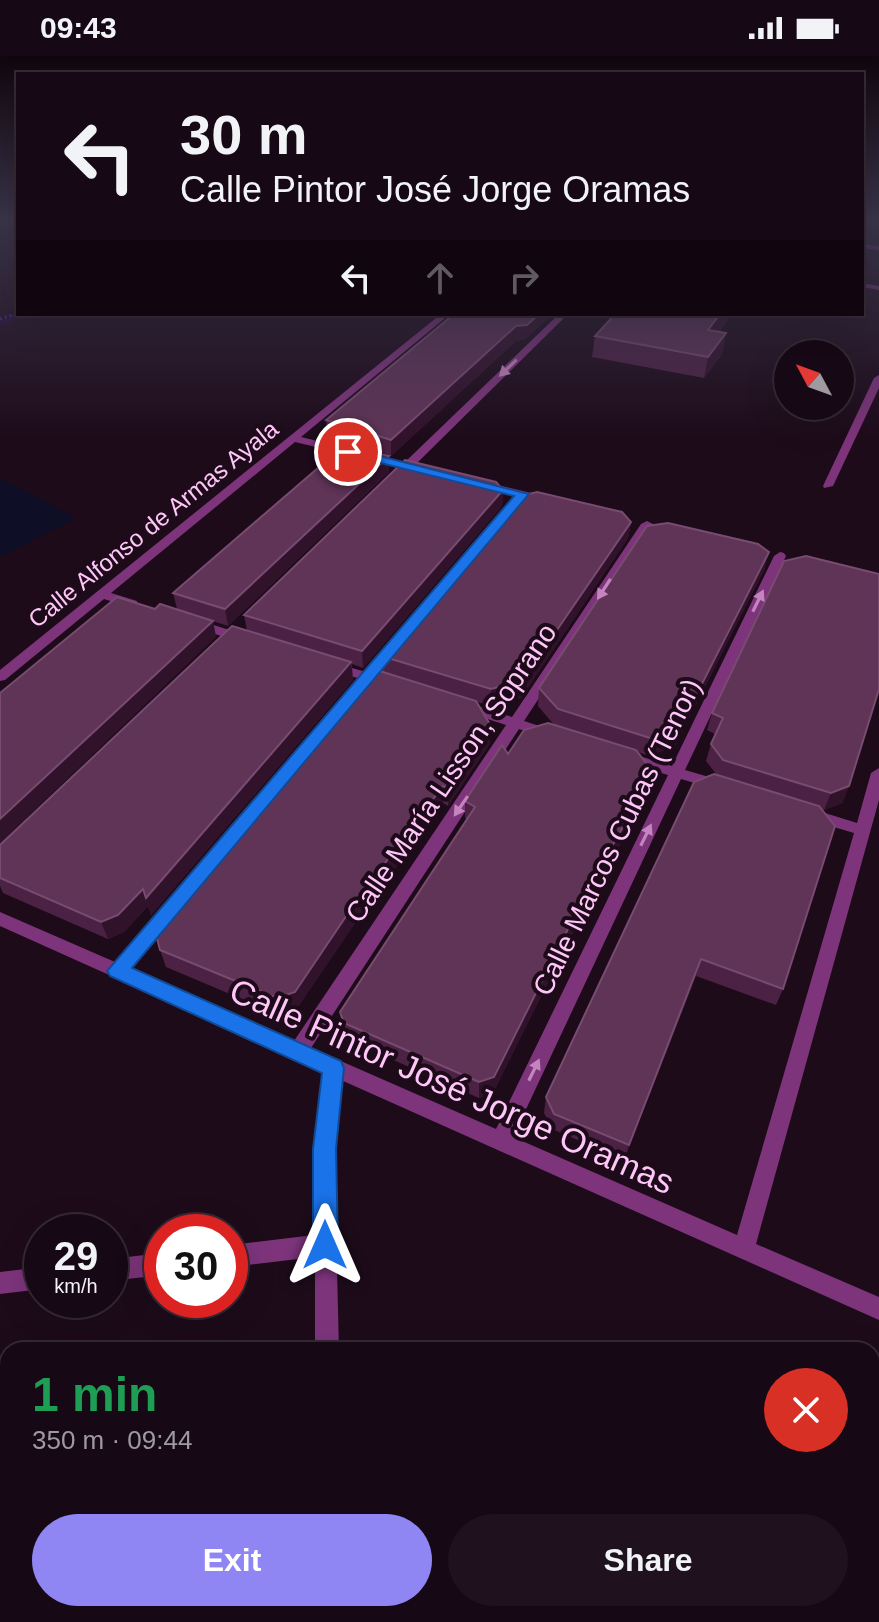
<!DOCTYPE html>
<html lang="en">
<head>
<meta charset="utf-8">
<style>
  :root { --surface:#160814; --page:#1f111d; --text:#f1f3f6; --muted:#9e9aa0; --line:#352934; --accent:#8f86f4 }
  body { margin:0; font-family:Arial,sans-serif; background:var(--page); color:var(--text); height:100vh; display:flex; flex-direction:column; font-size:30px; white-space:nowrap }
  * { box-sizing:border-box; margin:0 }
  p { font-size:26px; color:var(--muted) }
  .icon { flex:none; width:44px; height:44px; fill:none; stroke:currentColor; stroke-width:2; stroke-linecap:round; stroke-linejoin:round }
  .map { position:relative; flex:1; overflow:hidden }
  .sheet { position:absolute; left:0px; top:1286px; width:880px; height:280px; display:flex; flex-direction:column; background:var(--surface); border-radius:24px 24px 0 0; box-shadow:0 8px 32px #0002,0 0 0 2px var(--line) }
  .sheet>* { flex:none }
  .top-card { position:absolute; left:16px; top:16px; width:848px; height:244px; border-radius:0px; box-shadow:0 8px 32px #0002,0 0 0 2px var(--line); background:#160814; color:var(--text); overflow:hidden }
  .needle { width:52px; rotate:311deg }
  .buttons { position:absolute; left:774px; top:284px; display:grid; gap:16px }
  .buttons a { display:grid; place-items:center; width:80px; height:80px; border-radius:50%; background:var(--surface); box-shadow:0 8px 32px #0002,0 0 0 2px var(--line); font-size:40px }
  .speed { position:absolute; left:24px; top:1158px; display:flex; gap:16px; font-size:40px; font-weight:700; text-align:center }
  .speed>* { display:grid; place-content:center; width:104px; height:104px; border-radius:50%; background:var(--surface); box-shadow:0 8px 32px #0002,0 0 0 2px var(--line); line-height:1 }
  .speed small { font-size:20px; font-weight:400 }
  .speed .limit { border:12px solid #d22; background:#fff; color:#111 }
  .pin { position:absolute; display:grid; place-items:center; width:68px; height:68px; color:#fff; margin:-34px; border:4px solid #fff; border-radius:50%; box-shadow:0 2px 8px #0007 }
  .me { position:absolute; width:88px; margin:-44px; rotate:0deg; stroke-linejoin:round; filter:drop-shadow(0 0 6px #0008) }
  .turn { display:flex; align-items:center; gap:28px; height:168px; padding:0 32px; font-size:36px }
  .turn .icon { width:104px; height:104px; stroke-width:2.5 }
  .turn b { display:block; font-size:56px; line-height:68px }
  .lanes { display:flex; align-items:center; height:76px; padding:0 32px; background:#0003; justify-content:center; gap:40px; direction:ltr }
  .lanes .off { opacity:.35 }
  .round { display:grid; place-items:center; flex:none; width:84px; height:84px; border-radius:42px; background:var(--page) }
  .head { display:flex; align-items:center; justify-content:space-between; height:136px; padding:0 32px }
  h1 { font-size:48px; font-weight:700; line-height:60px; color:#1e9e55 }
  .button { display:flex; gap:16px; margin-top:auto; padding:16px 32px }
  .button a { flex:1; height:92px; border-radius:48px; background:var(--accent); color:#fff; font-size:32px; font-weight:700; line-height:92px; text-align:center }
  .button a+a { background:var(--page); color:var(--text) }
  .status { display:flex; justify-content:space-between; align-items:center; height:56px; padding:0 40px; background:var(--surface); direction:ltr }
  .status svg { height:22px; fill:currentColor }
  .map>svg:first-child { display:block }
</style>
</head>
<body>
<div class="status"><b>09:43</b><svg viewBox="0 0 49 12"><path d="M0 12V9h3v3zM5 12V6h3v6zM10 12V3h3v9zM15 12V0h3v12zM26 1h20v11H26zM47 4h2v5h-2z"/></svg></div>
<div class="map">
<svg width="879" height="1566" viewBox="0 0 879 1566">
  <rect width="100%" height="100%" fill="#1d0b1a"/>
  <polygon fill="#0e0f27" points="0,422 76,462 0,501"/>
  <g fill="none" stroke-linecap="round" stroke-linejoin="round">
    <polyline stroke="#270739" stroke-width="5" points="0,267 24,258"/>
    <polyline stroke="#2931b1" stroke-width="3" stroke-dasharray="2 3" stroke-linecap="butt" points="0,263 18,257"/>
    <g fill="#7d347b" fill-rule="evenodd">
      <polygon points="862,163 871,163 862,166"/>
      <polygon points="862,188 879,190 879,194 862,192"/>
      <polygon points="862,227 879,230 879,234 862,231"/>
      <polygon points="441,258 450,258 301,381 405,406 559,258 568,258 415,409 419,410 419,414 409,414 396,424 391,421 400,411 295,386 111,537 137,545 137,551 133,552 104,543 5,624 0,625 0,614"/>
      <polygon points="879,319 879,332 833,430 824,432 823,430 874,322"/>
      <polygon points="481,425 548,441 550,443 544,446 477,430 477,426"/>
      <polygon points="647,465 653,468 524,665 555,675 557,678 555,681 550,683 519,673 311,992 496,1073 668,719 621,705 619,701 626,696 672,710 774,500 780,496 784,497 786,500 685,714 723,725 726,729 718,734 681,723 513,1081 737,1179 854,777 803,762 801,758 809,752 857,767 871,717 879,712 879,744 756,1188 879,1241 879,1264 341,1024 334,1093 339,1294 315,1294 315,1201 230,1211 230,1189 314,1179 314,1093 323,1015 0,870 0,856 115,906 163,850 175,850 178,855 175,860 130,913 294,985 506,669 460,654 458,651 460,648 465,646 512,661 641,468"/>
      <polygon points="194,563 249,580 251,583 244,587 189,570 189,564"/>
      <polygon points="331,606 387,622 389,625 382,629 326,613 324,610"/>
      <polygon points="162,1197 162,1219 110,1225 110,1203"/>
      <polygon points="42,1211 42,1233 0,1238 0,1216"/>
      <polygon points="8,1514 8,1540 0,1541 0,1515"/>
      <polygon points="322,1558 348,1558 350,1566 322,1566"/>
    </g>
  </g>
  <g fill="#4c2244">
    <polygon points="454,258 526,283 516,285 391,400 380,396 389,416 228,570 213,565 216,581 177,553 173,537 349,386 327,380 326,364"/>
    <polygon points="641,258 732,258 719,276 726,277 722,298 704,322 592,301 595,280 638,261"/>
    <polygon points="503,434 502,450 363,612 352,608 353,624 151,859 148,850 124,876 108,883 3,837 0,830 0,789 247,575 244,559"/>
    <polygon points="631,466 628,482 521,642 490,650 477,646 490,687 448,750 443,747 357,864 297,952 280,959 166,911 160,894 382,616 381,600"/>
    <polygon points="765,512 675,690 649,700 638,696 651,734 590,842 493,1037 479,1042 346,983 342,972 340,956 467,763 465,762 465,745 508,698 555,670 538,650 539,632"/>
    <polygon points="712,657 849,730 842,747 824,754 821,753 783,933 776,949 696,920 624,1104 552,1073 544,1057 546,1041 717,719 706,705 711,688 715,678 707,674"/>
  </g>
  <g fill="#31122b">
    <polygon points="539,258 553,258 526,283 516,285 391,400 391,384 516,270"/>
    <polygon points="720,258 732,258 705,295 708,274"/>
    <polygon points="726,277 722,298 704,322 708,301"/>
    <polygon points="380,394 381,408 389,400 389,416 228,570 225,553"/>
    <polygon points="503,434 502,450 363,612 362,595"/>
    <polygon points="631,466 628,482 521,642 490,650 491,633"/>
    <polygon points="769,496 765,512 675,690 649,700 653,683"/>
    <polygon points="213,565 216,581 0,787 0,763"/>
    <polygon points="351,606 353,624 151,859 148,850 124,876 108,883 101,866"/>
    <polygon points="491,670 490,687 448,750 448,733"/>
    <polygon points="654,717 651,734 590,842 493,1037 479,1042 479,1026"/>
    <polygon points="443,730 443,747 357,864 297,952 280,959 277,942"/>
    <polygon points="849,730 842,747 824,754 831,737"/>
    <polygon points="701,903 696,920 624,1104 629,1089"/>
  </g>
  <g fill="#5f3457" stroke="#784b70" stroke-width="2">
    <polygon points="454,258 539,258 527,269 516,270 391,384 326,364"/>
    <polygon points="615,258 638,261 641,258 720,258 708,274 726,277 708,301 595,280"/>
    <polygon points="348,386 380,394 376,397 389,400 225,553 173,537"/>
    <polygon points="405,404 496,426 503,434 362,595 244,559"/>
    <polygon points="537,436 622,456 631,466 522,625 491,633 381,600 517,441"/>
    <polygon points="668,467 758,488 769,496 679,673 653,683 558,653 539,632 647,470"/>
    <polygon points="806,500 879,518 879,633 849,730 831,737 723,704 711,688 723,662 712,657 784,505"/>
    <polygon points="117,541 155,553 160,548 213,565 0,763 0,637"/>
    <polygon points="232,570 351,606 146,842 143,833 118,859 101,866 0,822 0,789"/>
    <polygon points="370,612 476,645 491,670 448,733 443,730 355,847 295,936 277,942 160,894 153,867"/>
    <polygon points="548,667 636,694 654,717 592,825 494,1021 479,1026 344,967 340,956 475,751 465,745 502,689 508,698 524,674"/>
    <polygon points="714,718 819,750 835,770 783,933 701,903 629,1089 554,1058 546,1041 694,726"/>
  </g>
  <defs><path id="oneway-solid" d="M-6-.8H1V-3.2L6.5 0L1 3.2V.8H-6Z" transform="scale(2)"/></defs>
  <g fill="#c484c0">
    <use href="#oneway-solid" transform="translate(508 312) rotate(136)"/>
    <use href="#oneway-solid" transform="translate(604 533) rotate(123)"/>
    <use href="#oneway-solid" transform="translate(758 545) rotate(-64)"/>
    <use href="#oneway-solid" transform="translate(461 750) rotate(124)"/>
    <use href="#oneway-solid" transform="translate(646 779) rotate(-64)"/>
    <use href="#oneway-solid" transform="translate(534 1014) rotate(-64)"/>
  </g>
  <linearGradient id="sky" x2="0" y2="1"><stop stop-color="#10060e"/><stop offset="0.43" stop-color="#3a3449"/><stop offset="1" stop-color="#3a3449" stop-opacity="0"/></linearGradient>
  <rect width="879" height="382" fill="url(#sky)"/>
  <polygon fill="#1a73e8" stroke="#114b97" stroke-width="2" points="348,392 529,438 132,912 341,1005 344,1012 336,1093 338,1189 334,1198 325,1201 316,1198 313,1189 313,1093 322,1017 110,920 107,915 514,440 344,398 344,393"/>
  <g text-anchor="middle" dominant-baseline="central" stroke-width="8" stroke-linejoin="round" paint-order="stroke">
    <g font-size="24" fill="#ffc6f9" stroke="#1d0b1a">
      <text transform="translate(153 468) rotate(-39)">Calle Alfonso de Armas Ayala</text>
    </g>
    <g font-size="28" fill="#ffc6f9" stroke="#1d0b1a">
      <text transform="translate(451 717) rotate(-56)">Calle María Lisson, Soprano</text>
      <text transform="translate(617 781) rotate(-64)">Calle Marcos Cubas (Tenor)</text>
    </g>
    <g font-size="34" fill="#ffc6f9" stroke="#1d0b1a">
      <text transform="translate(452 1030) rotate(24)">Calle Pintor José Jorge Oramas</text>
    </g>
  </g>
</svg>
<div class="buttons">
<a><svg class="needle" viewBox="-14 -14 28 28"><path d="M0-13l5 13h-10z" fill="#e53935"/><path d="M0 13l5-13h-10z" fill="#9e9aa0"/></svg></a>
</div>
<div class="speed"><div>29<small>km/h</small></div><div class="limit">30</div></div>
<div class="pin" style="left:348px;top:396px;background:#d93025"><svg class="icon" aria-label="arrive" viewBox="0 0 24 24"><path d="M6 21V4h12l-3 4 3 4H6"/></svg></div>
<svg class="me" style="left:325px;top:1189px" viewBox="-20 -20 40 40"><path d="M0-17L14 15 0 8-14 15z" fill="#1a73e8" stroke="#fff" stroke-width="4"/></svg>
<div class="top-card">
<div class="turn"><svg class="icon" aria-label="left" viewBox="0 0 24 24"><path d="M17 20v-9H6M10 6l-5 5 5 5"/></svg><div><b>30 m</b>Calle Pintor José Jorge Oramas</div></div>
<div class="lanes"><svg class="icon" aria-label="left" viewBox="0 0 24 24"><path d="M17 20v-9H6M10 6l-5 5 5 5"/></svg><svg class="icon off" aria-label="ahead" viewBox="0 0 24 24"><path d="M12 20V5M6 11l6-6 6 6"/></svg><svg class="icon off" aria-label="right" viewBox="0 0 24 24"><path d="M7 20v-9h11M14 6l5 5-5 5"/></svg></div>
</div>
<section class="sheet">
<div class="head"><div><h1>1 min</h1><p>350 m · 09:44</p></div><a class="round" style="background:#d93025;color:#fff"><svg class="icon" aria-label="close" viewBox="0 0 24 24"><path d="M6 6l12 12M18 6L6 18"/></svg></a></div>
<div class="button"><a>Exit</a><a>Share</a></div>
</section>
</div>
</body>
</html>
